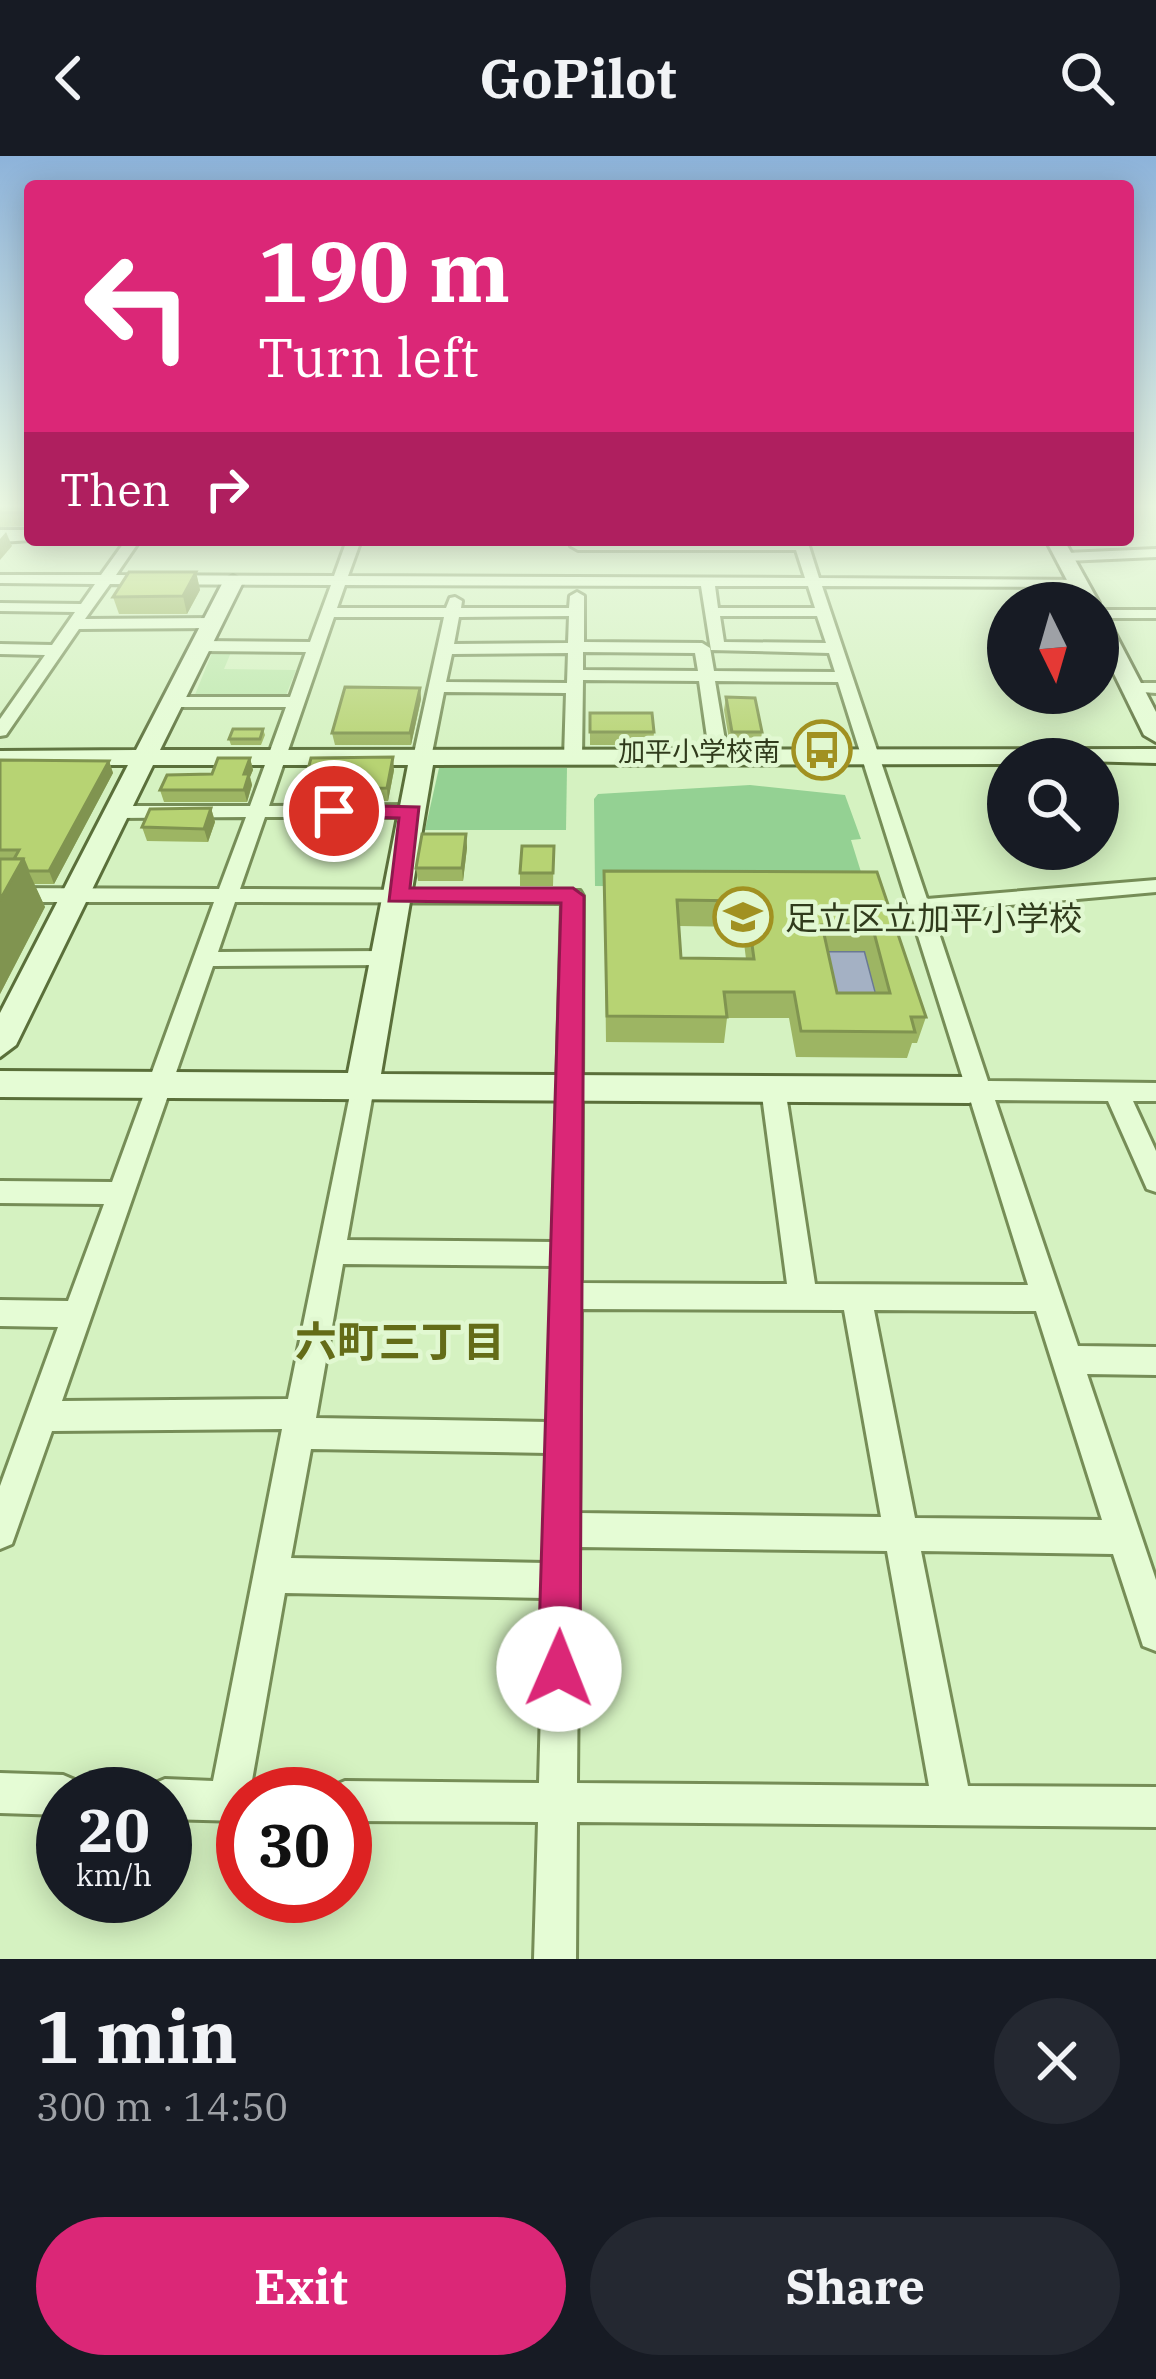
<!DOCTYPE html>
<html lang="en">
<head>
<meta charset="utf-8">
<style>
  :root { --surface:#171b24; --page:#242831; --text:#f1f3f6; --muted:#9ea1a6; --accent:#db2777 }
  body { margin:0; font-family:"IBM Plex Serif","Noto Sans JP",serif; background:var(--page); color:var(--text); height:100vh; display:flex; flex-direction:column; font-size:45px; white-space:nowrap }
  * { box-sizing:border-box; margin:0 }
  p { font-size:39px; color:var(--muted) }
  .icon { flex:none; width:66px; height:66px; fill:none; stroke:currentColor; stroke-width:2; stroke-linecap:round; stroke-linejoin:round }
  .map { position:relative; height:1803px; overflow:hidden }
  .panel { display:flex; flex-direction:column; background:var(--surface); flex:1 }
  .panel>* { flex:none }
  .guide { position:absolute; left:24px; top:24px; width:1110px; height:366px; border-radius:12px; box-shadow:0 6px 30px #0003; background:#db2777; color:#fff; overflow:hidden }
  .needle { width:78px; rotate:175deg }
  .tools { position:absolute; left:987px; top:426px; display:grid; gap:24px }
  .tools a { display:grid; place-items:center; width:132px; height:132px; border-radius:50%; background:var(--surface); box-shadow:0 6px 30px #0003; font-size:60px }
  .speed { position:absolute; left:36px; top:1611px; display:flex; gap:24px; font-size:60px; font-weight:700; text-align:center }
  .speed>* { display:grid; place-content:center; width:156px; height:156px; border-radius:50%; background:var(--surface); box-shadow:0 6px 30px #0003; line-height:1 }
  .speed small { font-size:30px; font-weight:400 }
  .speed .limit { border:18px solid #d22; background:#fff; color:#111 }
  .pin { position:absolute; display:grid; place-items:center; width:102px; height:102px; color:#fff; margin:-51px; border:6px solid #fff; border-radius:50%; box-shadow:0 3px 12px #0007 }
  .me { position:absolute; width:132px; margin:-66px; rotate:1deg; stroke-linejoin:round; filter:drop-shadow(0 0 9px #0008) }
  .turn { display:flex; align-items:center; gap:42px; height:252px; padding:0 36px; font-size:54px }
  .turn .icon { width:156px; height:156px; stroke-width:2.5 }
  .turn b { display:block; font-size:84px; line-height:102px }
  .then { display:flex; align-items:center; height:114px; padding:0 36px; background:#0003; gap:24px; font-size:45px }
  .round { display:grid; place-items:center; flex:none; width:126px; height:126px; border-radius:63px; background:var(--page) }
  .headline { display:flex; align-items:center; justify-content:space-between; height:204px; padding:0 36px }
  h1 { font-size:72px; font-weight:700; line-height:90px }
  .button { display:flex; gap:24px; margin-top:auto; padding:24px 36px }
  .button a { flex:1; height:138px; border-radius:72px; background:var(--accent); color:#fff; font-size:48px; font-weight:700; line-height:138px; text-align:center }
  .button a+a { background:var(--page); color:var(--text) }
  header { display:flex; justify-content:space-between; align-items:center; height:156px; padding:0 36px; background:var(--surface); font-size:54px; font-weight:700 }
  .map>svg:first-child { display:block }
</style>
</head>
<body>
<header><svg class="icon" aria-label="back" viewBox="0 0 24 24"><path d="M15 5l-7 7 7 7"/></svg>GoPilot<svg class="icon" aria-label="search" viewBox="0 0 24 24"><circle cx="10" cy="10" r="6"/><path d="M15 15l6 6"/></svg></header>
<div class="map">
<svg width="1156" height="1803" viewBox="0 0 1156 1803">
  <rect width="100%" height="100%" fill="#d5f2c1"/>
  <polygon fill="#bee8ad" points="218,494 232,494 224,513 296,514 286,539 194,541 212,497"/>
  <g fill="#94d193">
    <polygon points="439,612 567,612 566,674 425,674"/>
    <polygon points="750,629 845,639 861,683 851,684 866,732 595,730 594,643 598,638"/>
  </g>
  <polygon fill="#a4b1c4" stroke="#6a7993" stroke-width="3" points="816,795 865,795 883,863 831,863"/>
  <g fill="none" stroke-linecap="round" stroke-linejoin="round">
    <defs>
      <g id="street">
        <path d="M126,384H140L116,419L334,420L347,384H361L348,420L805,422L796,394H578L571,390L578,386L807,384L819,422L1083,424L1085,427L1078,431L822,430L927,743L1156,724V736L932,756L988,925L1156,927V945H1133L1156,995V1036L1147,1033L1108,945L995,944L1078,1190L1156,1191V1219L1087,1218L1156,1424V1495L1143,1490L1113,1398L921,1395L968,1630L1156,1631V1671L577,1666L576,1803H534L538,1666L345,1665V1638H328L331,1631L345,1625L539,1627L544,1442L285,1437L251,1630L258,1638H243L241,1665L165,1663V1638H147L151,1629L165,1623L213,1625L282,1273L52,1275L12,1388L0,1393V1330L58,1171L0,1170V1144L68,1145L104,1048L0,1047V1025L112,1026L214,746H0V732L219,733L246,661L119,662L110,656L119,650H250L286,551H173L165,546L173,541H290L306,496L202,495L194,490L202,485L310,486L331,429L110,428L85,463L213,462L221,467L213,472L79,473L6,579L0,580V563L45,499L0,498V488L52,489L75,456L0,455V447L81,448L95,428L0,427V419H101ZM345,429L701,430L711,494L829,497L835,516L714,515L710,492L702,487L584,486V440L577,436L570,440L569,452H461L462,445L455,441L450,442L446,452H337ZM715,430H808L815,452H718ZM569,460L568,487L454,488L459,461ZM720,460H817L826,487L724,486ZM334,461H444L413,602L422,607L431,602L444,536L566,537L564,602L573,607L582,602L583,524L699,525L710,602L719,607L728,602L715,525L838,526L964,926L957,934L960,941L970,943L1028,1129L815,1128L785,932L782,925H764L761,932L787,1128L581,1127L583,740L580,735L240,733L265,661H411L420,655L411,649L269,650ZM583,496L695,497L698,515L583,514ZM568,497L567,527L446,526L452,498ZM235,746L562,747L553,1086L347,1084L374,931L371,924H353L288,1243L62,1245L213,810L385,809L396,802L385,795L218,796ZM343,1108L553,1110L548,1266L316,1262ZM581,1153L844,1154L881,1361L579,1357ZM874,1154L1036,1155L1102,1364L915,1362ZM311,1293L548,1297L545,1407L291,1402ZM579,1391L887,1395L929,1630L577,1627Z"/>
        <polygon points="1156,393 1156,401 1066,405 1059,401 1066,397"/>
        <rect x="1098" y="454" width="58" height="8"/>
        <polygon points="1133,527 1156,527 1156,537 1127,535 1125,532"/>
        <polygon points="0,1617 63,1619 77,1625 82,1638 63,1638 63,1659 0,1657"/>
      </g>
      <g id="secondary">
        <polygon points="0,374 30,374 32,384 0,386"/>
        <polygon points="1046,384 1064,384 1099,447 1098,449 1079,447"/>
        <polygon points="233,420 243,426 160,594 1156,593 1156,607 1008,603 1008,608 433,609 381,918 969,921 981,925 986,934 981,943 969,947 0,941 0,915 348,917 408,609 153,609 16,889 0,901 0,857 128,609 0,609 0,595 136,594 223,426"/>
        <polygon points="1098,458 1108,464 1156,556 1156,586 1144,579 1098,485"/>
      </g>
    </defs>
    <use href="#street" stroke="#768d57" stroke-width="6"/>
    <use href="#secondary" stroke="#5a6f3a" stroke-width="6"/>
    <use href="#street" fill="#e5fcd5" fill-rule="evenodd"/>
    <use href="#secondary" fill="#e5fcd5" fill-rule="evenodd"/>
  </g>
  <g fill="#9db563" fill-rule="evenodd">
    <polygon points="0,352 30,352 30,370 0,371"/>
    <polygon points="196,416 200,434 187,458 119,458 113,441"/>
    <polygon points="420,532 421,543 411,589 335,589 332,577"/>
    <polygon points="726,541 762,576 760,589 730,589 724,554"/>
    <polygon points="590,557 654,576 653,589 590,589"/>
    <polygon points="263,573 265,579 261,589 231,589 229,583"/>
    <polygon points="250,602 253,614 250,621 252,629 247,646 164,646 160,634 212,618"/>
    <polygon points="0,604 109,605 113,617 54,728 34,728 45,751 0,838"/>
    <polygon points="394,614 388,645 305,645 303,633"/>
    <polygon points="211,652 215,666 208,686 147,685 142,671"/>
    <polygon points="466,678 467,692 463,725 418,725 416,712"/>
    <polygon points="554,690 553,730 520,730 520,717"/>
    <path d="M604,715L877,716L926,861L917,887H912L907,902L796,901L789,862H727L724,887L606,886ZM679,770L742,771L746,803L681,802ZM827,795H865L876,837H837Z"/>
  </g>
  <g fill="#809450">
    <polygon points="6,376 12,390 0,404 0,383"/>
    <polygon points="196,416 200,434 187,458 183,440"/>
    <polygon points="420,532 421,543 411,589 410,577"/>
    <polygon points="393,601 394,614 388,645 387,632"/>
    <polygon points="250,602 253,614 250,621 252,629 247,646 244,634 244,618"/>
    <polygon points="109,605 113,617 54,728 49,715"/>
    <polygon points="211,652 215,666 208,686 204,673"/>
    <polygon points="466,678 467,692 463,725 462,712"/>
    <polygon points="23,703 45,751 0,838 0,744"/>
  </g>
  <g fill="#b7d373" stroke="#809450" stroke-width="3" fill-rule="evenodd">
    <polygon points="0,352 29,352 25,356 0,357"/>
    <polygon points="129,416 196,416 183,440 113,441"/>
    <polygon points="345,531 420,532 410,577 332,577"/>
    <polygon points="726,541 755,542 762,576 732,576"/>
    <polygon points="590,557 652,557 654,576 590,576"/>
    <polygon points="233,573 263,573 260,583 229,583"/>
    <polygon points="393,601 387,632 303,633 311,602"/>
    <polygon points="218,602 250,602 244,618 249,618 244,634 160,634 167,619 212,618"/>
    <polygon points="0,604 109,605 49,715 28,715 23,703 14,703 19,694 0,694"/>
    <polygon points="211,652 204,673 142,671 150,653"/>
    <polygon points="422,678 466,678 462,712 416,712"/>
    <polygon points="522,690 554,690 553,717 520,717"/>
    <polygon points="0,703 23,703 0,744"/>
    <path d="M604,715L877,716L926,861H911L915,876L801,875L794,836H724L727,861L607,860ZM677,744L746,745L754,803L681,802ZM822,769H872L890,837H837Z"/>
  </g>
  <linearGradient id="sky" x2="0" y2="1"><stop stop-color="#8db3da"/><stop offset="0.58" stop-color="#ecf9e3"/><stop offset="1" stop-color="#ecf9e3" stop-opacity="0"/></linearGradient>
  <rect width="1156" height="604" fill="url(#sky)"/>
  <polygon fill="#db2777" stroke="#8e194d" stroke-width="3" points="334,649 419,651 410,732 573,732 584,740 580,1513 574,1528 559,1534 545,1528 538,1513 561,747 389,745 399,662 327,660 327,651"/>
  <defs>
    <symbol id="bus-ring" viewBox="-11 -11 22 22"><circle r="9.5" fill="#e1f8d1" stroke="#a19121" stroke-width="1.5"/><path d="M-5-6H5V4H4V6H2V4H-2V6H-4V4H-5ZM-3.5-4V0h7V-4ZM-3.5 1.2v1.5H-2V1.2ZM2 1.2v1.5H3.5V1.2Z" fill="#a19121"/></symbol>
    <symbol id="school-ring" viewBox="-11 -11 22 22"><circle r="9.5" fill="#e1f8d1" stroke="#a19121" stroke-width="1.5"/><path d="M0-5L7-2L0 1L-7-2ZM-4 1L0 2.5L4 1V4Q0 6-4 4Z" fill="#a19121"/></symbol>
  </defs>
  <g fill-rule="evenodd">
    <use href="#bus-ring" x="789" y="561" width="66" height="66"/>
    <use href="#school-ring" x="710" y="728" width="66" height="66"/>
  </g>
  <g text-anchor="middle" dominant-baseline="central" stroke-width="9" stroke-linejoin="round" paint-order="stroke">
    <g font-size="27" fill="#303b1c" stroke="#e1f8d1" text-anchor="end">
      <text x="780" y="594">加平小学校南</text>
    </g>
    <g font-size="33" fill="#303b1c" stroke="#e1f8d1" text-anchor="start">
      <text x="785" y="761">足立区立加平小学校</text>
    </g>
    <g font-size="42" font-weight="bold" fill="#646c18" stroke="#e1f8d1">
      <text x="400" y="1185">六町三丁目</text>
    </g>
  </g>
</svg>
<div class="tools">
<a><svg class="needle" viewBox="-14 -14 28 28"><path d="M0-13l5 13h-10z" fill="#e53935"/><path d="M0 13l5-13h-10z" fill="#9ea1a6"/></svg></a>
<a><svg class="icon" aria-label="search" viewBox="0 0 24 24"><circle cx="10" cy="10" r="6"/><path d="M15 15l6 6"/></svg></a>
</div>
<div class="speed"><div>20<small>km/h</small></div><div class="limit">30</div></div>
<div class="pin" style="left:334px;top:655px;background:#d93025"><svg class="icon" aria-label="arrive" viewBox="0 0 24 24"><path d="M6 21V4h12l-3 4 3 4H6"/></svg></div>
<svg class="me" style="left:559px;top:1513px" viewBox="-20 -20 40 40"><circle r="19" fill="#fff"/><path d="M0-13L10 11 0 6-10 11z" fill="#db2777"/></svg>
<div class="guide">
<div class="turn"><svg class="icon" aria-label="left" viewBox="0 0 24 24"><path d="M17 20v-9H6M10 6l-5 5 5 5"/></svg><div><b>190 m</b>Turn left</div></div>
<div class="then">Then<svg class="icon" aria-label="right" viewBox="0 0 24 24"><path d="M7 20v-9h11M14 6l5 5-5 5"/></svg></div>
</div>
</div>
<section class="panel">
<div class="headline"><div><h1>1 min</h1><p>300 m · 14:50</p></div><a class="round"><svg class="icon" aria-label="close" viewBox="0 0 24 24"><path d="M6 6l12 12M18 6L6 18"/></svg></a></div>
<div class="button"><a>Exit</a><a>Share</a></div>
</section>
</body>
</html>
